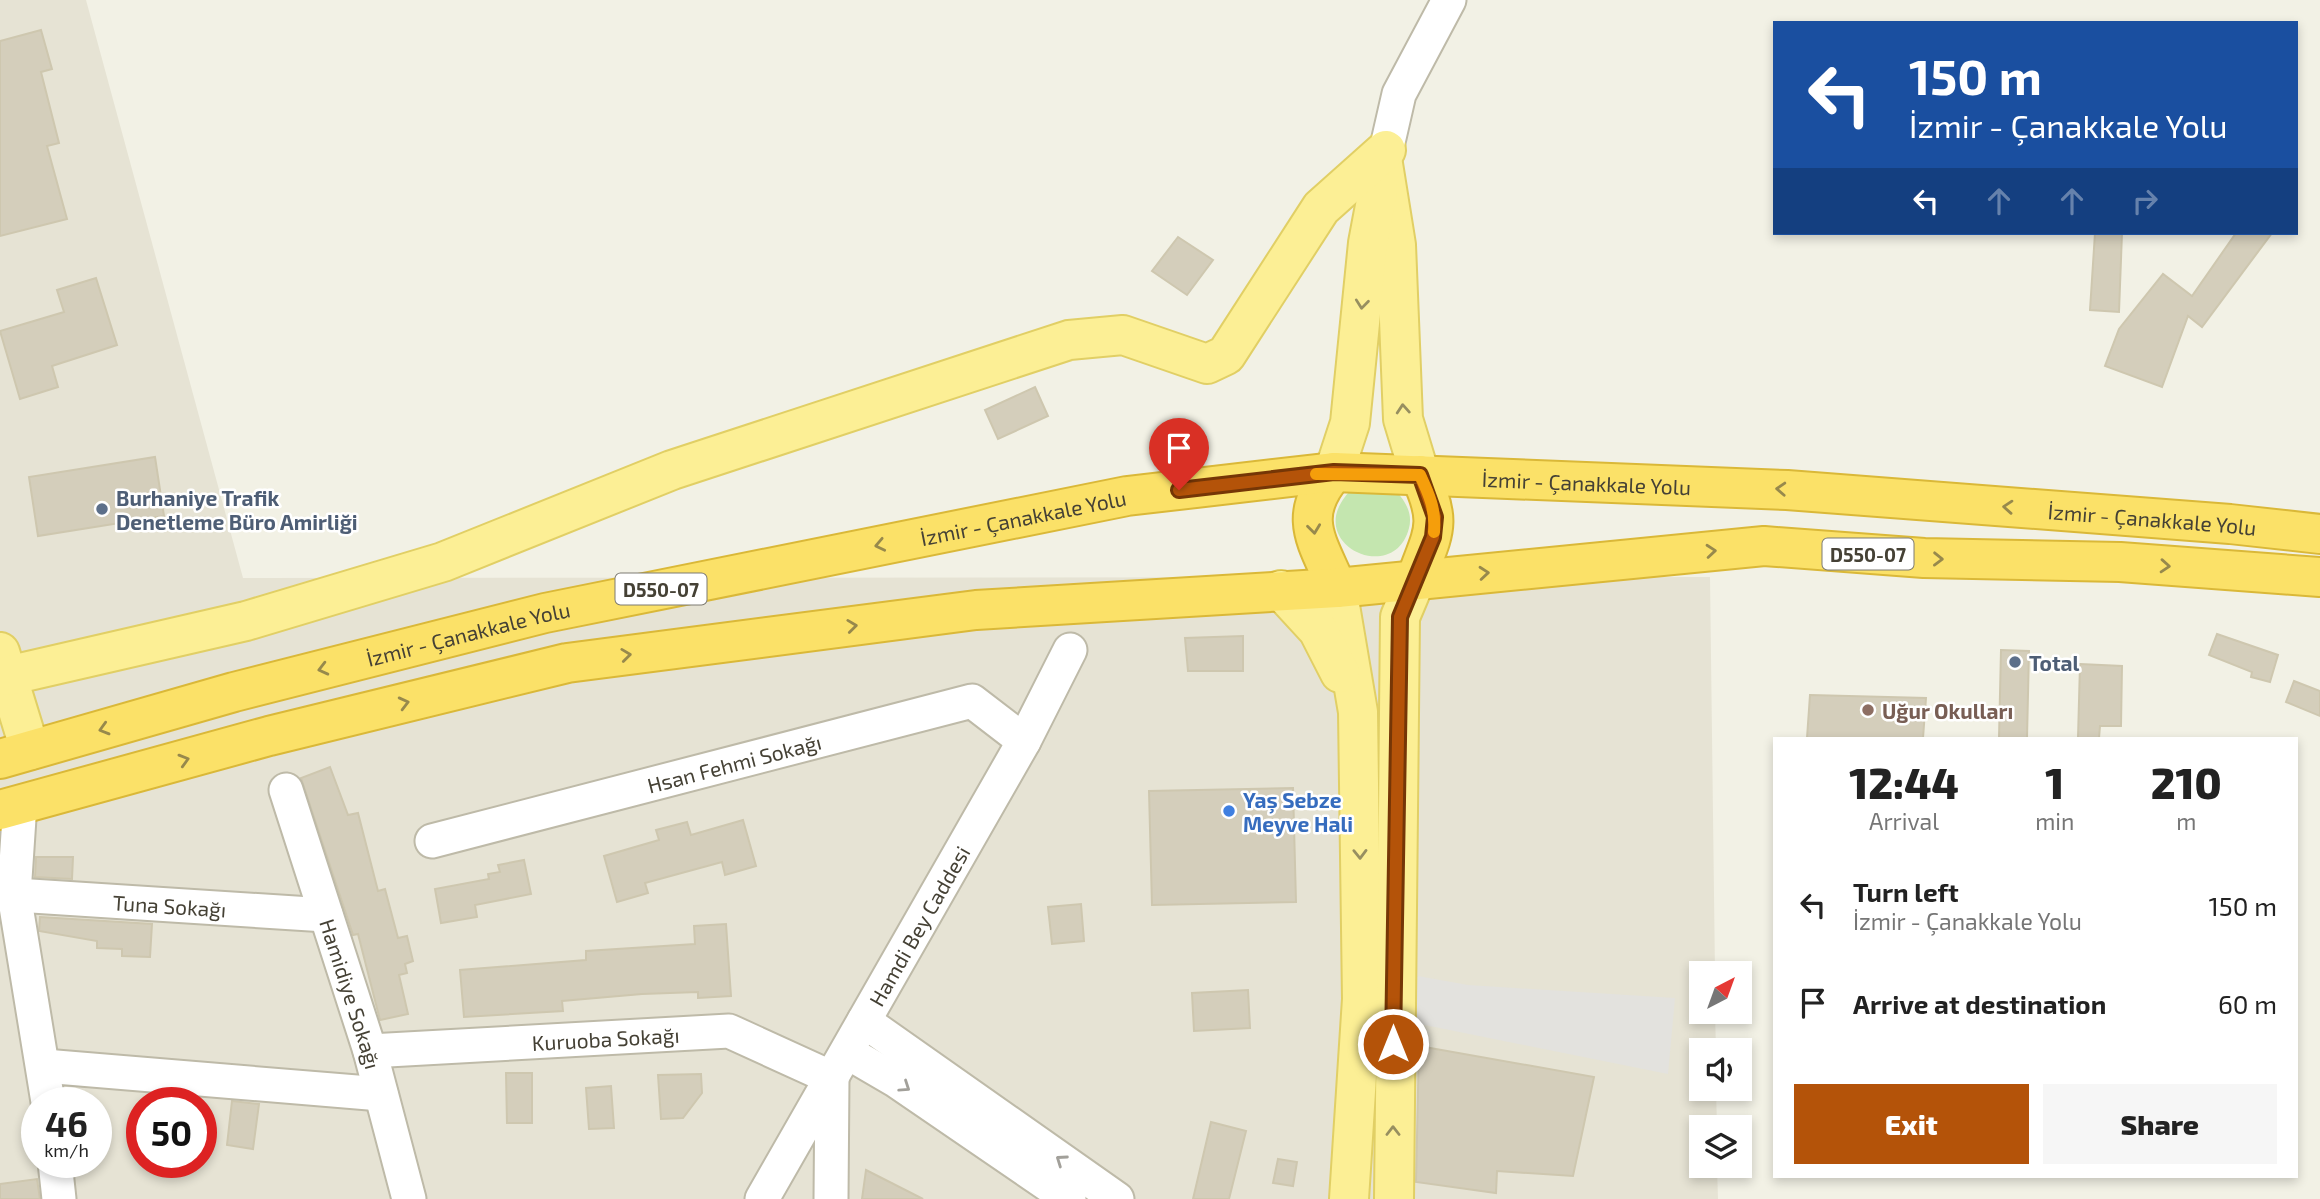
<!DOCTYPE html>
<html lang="en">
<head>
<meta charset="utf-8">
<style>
  :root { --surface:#fff; --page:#f6f6f6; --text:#222; --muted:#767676; --accent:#b45309 }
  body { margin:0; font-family:"Exo 2",sans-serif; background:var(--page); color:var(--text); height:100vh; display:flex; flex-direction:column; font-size:26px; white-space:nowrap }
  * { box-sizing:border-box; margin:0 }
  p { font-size:23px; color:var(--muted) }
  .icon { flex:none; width:38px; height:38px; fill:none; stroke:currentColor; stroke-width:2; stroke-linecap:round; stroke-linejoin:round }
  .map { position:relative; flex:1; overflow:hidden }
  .sheet { position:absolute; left:1773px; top:737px; width:525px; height:441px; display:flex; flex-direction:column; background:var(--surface); border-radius:0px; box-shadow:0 4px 10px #0003 }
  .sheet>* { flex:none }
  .guide { position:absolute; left:1773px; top:21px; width:525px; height:214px; border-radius:0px; box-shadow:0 4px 10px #0003; background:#1a4fa0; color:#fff; overflow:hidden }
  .needle { width:46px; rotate:41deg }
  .controls { position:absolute; left:1689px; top:961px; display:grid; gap:14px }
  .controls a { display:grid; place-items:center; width:63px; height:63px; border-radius:0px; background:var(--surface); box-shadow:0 4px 10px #0003; font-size:35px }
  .speed { position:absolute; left:21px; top:1087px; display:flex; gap:14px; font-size:35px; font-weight:700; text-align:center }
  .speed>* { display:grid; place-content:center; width:91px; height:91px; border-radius:50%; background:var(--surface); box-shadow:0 4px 10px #0003; line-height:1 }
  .speed small { font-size:18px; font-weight:400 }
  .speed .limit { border:10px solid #d22; background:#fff; color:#111 }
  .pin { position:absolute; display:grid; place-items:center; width:60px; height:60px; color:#fff; margin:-72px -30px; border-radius:50% 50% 50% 0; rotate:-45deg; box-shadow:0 0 7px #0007 }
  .pin .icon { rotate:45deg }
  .me { position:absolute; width:77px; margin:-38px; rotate:0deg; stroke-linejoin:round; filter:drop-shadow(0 0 5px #0008) }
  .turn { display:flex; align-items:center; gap:24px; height:147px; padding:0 21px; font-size:32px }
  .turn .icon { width:91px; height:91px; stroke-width:2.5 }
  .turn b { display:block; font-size:49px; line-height:60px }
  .lanes { display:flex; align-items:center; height:66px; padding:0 21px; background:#0003; justify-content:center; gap:35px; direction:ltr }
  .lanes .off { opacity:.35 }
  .eta { display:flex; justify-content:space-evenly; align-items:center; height:119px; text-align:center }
  .eta b { font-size:42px; font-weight:800; line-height:49px }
  .primary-button { display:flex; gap:14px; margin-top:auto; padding:14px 21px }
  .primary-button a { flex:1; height:80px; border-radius:0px; background:var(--accent); color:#fff; font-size:28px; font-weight:800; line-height:80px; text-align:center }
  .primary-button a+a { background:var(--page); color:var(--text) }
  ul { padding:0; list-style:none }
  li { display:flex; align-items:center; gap:21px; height:98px; padding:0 21px }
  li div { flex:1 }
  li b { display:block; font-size:26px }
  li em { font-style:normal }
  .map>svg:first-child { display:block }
</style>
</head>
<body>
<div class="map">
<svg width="2320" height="1199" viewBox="0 0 2320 1199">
  <rect width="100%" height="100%" fill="#f2f1e5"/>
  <path fill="#e6e3d4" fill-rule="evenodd" d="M0,0H86L243,578L1710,577L1715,973H1701V1012H1715L1716,1050H1701V1088L1716,1089L1717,1127H1701V1166H1717L1718,1199H0ZM37,1102H96V1162H37ZM142,1102H201V1162H142Z"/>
  <path fill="#c4e6af" d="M1394,489C1405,500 1413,513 1409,528C1394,588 1299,542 1351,490Z"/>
  <polygon fill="#e3e2de" points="1418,976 1468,985 1675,998 1668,1074 1415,1023"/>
  <g fill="#d4cebb" stroke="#cec7af" stroke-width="2">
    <polygon points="41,30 52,69 41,72 59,143 47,146 67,219 0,236 0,41"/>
    <polygon points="2095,233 2122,233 2119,312 2090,310"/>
    <polygon points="2236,233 2272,233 2202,327 2188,316 2162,387 2105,366 2119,329 2163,274 2192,296"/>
    <polygon points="1178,237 1213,260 1187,295 1152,271"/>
    <polygon points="96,278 117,345 52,366 58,387 20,399 0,331 64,312 57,290"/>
    <polygon points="1035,387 1048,416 998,439 985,410"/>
    <polygon points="155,457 164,516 38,536 29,477"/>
    <polygon points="2217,634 2278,655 2270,682 2251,677 2252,672 2209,655"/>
    <polygon points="1243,636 1243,671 1188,671 1185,638"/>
    <polygon points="2001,650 2029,651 2027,738 1999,738"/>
    <polygon points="2080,664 2122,666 2121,726 2100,726 2099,738 2078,738"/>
    <polygon points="2294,681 2320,691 2320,716 2286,702"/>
    <polygon points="1810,695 1926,698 1923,738 1807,738"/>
    <polygon points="330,767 348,815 358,813 378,891 385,889 398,938 407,936 413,961 405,964 407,973 399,975 408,1014 380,1020 358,934 353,935 301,778"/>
    <polygon points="1293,788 1296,902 1152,905 1149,791"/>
    <polygon points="743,820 756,866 725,875 722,862 645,883 648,893 617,902 604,856 659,840 656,830 687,822 691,835"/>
    <polygon points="36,857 73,857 72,879 35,877"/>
    <polygon points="524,860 531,894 475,905 477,917 441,923 435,889 489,879 488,874 500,872 498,865"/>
    <polygon points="1081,904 1084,941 1052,944 1048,907"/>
    <polygon points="40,917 152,924 150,957 122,956 122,949 97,948 97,941 39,931"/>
    <polygon points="726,924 731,996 698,998 698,992 642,994 562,1001 563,1011 464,1017 460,970 586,960 586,951 695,944 694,926"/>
    <polygon points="1248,990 1250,1028 1194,1031 1192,993"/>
    <polygon points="1419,1046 1594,1077 1573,1176 1497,1171 1496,1193 1416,1182"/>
    <polygon points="506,1073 532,1073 532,1123 507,1123"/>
    <polygon points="701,1074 702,1093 683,1118 661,1119 658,1075"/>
    <polygon points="611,1086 614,1128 589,1129 586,1088"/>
    <polygon points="232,1101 259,1104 253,1149 227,1145"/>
    <polygon points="1211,1122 1246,1131 1229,1199 1193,1199"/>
    <polygon points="1278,1159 1297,1162 1293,1186 1273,1183"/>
    <polygon points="866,1170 923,1199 862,1199"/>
    <polygon points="37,1179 40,1199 0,1199 0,1184"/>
  </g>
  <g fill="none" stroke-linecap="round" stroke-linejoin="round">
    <defs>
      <g id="minor">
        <polyline points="1383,164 1399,94 1449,0"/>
        <path id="s1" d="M286,790L370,1051L409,1199"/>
        <polyline points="20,803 14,894 48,1102"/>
        <path id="s2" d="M432,841L972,701L1024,741"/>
        <path id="s3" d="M0,894L326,915"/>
        <polyline points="864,1021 1117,1199"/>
        <path id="s4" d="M370,1051L729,1031L832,1078L831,1199"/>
        <polyline points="847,1052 895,1080 1069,1199"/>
        <polyline points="44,1066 381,1094"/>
        <polyline points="55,1162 59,1199"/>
        <path id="s5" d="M762,1199L1024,741L1070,650"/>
      </g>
      <g id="major">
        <polyline points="1383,164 1396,245 1403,419 1420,475"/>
        <polyline points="1334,472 1350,423 1368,243 1378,190"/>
        <polyline points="1337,588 1358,712 1362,999 1349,1199"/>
        <polyline points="1281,590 1318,630 1340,673"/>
        <polyline points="0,652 30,750"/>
        <polyline points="7,676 246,621 443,562 672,470 1069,340 1123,335 1207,364 1226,355 1321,208 1386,150"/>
        <polyline points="1394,1199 1400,617 1416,579"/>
      </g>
      <g id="highway">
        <path d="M1334,472C1295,517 1318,542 1337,588"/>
        <path d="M1416,579C1433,532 1443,524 1420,475"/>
        <path id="s6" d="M0,759L234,692L545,613L1127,496L1334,472L1787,490L2230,524L2320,534"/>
        <polyline points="0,810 269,736 567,663 976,610 1337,588 1764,546 1924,558 2120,562 2320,577"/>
      </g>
    </defs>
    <use href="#minor" stroke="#bebaa8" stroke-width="37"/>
    <use href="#major" stroke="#e1cf65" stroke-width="42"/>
    <use href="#highway" stroke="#dab838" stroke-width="42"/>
    <use href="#minor" stroke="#fff" stroke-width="33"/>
    <use href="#major" stroke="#fcef95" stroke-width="38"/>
    <use href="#highway" stroke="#fbe168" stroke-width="38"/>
  </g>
  <defs><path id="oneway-chevron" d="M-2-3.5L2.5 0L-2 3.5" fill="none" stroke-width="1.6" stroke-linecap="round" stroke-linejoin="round" transform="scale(1.75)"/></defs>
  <g stroke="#978f60">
    <use href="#oneway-chevron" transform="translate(1362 304) rotate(96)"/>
    <use href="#oneway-chevron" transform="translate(1403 409) rotate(-94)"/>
    <use href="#oneway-chevron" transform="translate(1360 854) rotate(89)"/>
    <use href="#oneway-chevron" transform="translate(1393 1131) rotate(-90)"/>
  </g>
  <g stroke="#97894c">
    <use href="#oneway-chevron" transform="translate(1781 489) rotate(-177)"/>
    <use href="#oneway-chevron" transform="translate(2008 507) rotate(-176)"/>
    <use href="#oneway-chevron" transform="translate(1314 529) rotate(83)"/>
    <use href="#oneway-chevron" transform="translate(880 545) rotate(168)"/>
    <use href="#oneway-chevron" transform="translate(1711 551) rotate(-5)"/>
    <use href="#oneway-chevron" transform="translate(1938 559) rotate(1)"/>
    <use href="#oneway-chevron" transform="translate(2165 566) rotate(4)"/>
    <use href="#oneway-chevron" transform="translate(1484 573) rotate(-5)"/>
    <use href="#oneway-chevron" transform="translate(852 626) rotate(-7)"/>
    <use href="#oneway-chevron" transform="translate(626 655) rotate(-7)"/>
    <use href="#oneway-chevron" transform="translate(323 669) rotate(166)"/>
    <use href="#oneway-chevron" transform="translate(404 703) rotate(-14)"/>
    <use href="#oneway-chevron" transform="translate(104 729) rotate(164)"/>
    <use href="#oneway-chevron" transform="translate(184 760) rotate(-16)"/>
  </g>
  <g stroke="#a2a09a">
    <use href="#oneway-chevron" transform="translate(905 1087) rotate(34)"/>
    <use href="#oneway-chevron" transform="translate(1061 1160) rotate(-145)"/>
  </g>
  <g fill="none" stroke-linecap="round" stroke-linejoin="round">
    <defs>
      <polyline id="route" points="1179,490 1334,472 1420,475 1435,517 1433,537 1400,617 1393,1044"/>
    </defs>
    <use href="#route" stroke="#753606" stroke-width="18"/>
    <use href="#route" stroke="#b45309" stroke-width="12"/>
    <path stroke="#f59e0b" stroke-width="12" d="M1316,474L1420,475C1429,494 1436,510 1434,532"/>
  </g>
  <g fill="#5c6f8a" stroke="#fff" stroke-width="2.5">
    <circle cx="102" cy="509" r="7"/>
    <circle cx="2015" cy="662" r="7"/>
  </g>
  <circle fill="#8d6e63" stroke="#fff" stroke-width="2.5" cx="1868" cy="710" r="7"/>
  <circle fill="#3f7fe0" stroke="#fff" stroke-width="2.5" cx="1229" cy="811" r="7"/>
  <g text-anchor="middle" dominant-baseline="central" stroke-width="5" stroke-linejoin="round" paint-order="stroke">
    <g fill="#fff" stroke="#7d7a72" stroke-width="2">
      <rect x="1822.5" y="538.5" width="91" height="31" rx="5"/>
      <rect x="615.5" y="573.5" width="91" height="31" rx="5"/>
    </g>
    <g font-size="19" font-weight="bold" fill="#454135">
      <text x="1868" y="554">D550-07</text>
      <text x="661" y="589">D550-07</text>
    </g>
    <g font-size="21" fill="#454135" stroke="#fff">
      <text stroke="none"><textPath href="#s6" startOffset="1619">İzmir - Çanakkale Yolu</textPath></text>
      <text stroke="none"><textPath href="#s6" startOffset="1052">İzmir - Çanakkale Yolu</textPath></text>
      <text stroke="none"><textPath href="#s6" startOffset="2186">İzmir - Çanakkale Yolu</textPath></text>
      <text stroke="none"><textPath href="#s6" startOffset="485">İzmir - Çanakkale Yolu</textPath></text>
      <text stroke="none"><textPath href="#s2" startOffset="312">Hsan Fehmi Sokağı</textPath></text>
      <text stroke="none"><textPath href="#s3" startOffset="170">Tuna Sokağı</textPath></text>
      <text stroke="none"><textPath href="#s5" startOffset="315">Hamdi Bey Caddesi</textPath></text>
      <text stroke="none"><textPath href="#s1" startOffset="214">Hamidiye Sokağı</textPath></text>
      <text stroke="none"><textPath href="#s4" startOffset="236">Kuruoba Sokağı</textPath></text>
    </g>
    <g font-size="21" font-weight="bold" fill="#4e5e75" stroke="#fff" text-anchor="start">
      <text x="116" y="497">Burhaniye Trafik<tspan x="116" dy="24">Denetleme Büro Amirliği</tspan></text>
      <text x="2029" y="662">Total</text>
    </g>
    <g font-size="21" font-weight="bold" fill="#785e54" stroke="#fff" text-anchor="start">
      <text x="1882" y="710">Uğur Okulları</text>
    </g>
    <g font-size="21" font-weight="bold" fill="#366cbe" stroke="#fff" text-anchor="start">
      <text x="1243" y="799">Yaş Sebze<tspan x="1243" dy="24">Meyve Hali</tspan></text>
    </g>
  </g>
</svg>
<div class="controls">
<a><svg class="needle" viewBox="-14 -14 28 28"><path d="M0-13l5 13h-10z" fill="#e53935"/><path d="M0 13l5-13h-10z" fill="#767676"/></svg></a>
<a><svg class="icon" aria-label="sound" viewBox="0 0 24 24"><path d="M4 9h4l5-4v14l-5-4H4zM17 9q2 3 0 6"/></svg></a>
<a><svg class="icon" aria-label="layers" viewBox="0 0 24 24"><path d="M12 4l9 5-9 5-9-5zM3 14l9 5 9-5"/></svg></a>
</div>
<div class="speed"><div>46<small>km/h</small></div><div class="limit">50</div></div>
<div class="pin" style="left:1179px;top:490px;background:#d93025"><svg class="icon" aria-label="arrive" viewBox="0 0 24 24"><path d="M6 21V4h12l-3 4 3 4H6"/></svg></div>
<svg class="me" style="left:1393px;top:1044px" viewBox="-20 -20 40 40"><circle r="17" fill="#b45309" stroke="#fff" stroke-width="3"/><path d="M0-11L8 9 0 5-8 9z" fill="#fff"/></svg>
<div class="guide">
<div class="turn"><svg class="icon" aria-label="left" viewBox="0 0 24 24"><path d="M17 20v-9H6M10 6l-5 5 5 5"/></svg><div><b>150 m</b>İzmir - Çanakkale Yolu</div></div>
<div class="lanes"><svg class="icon" aria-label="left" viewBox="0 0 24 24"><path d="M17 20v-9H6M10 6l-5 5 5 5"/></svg><svg class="icon off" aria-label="ahead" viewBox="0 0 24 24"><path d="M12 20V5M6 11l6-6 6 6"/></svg><svg class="icon off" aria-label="ahead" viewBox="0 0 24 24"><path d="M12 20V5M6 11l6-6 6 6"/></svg><svg class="icon off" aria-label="right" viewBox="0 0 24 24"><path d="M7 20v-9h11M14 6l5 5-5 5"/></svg></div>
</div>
<section class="sheet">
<div class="eta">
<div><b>12:44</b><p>Arrival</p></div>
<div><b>1</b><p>min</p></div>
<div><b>210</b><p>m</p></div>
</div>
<ul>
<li><svg class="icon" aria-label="left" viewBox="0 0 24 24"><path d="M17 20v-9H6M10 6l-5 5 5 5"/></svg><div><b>Turn left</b><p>İzmir - Çanakkale Yolu</p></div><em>150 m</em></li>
<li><svg class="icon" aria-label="arrive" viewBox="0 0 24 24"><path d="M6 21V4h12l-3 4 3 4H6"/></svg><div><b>Arrive at destination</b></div><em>60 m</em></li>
</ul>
<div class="primary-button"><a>Exit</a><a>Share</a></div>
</section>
</div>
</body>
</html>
